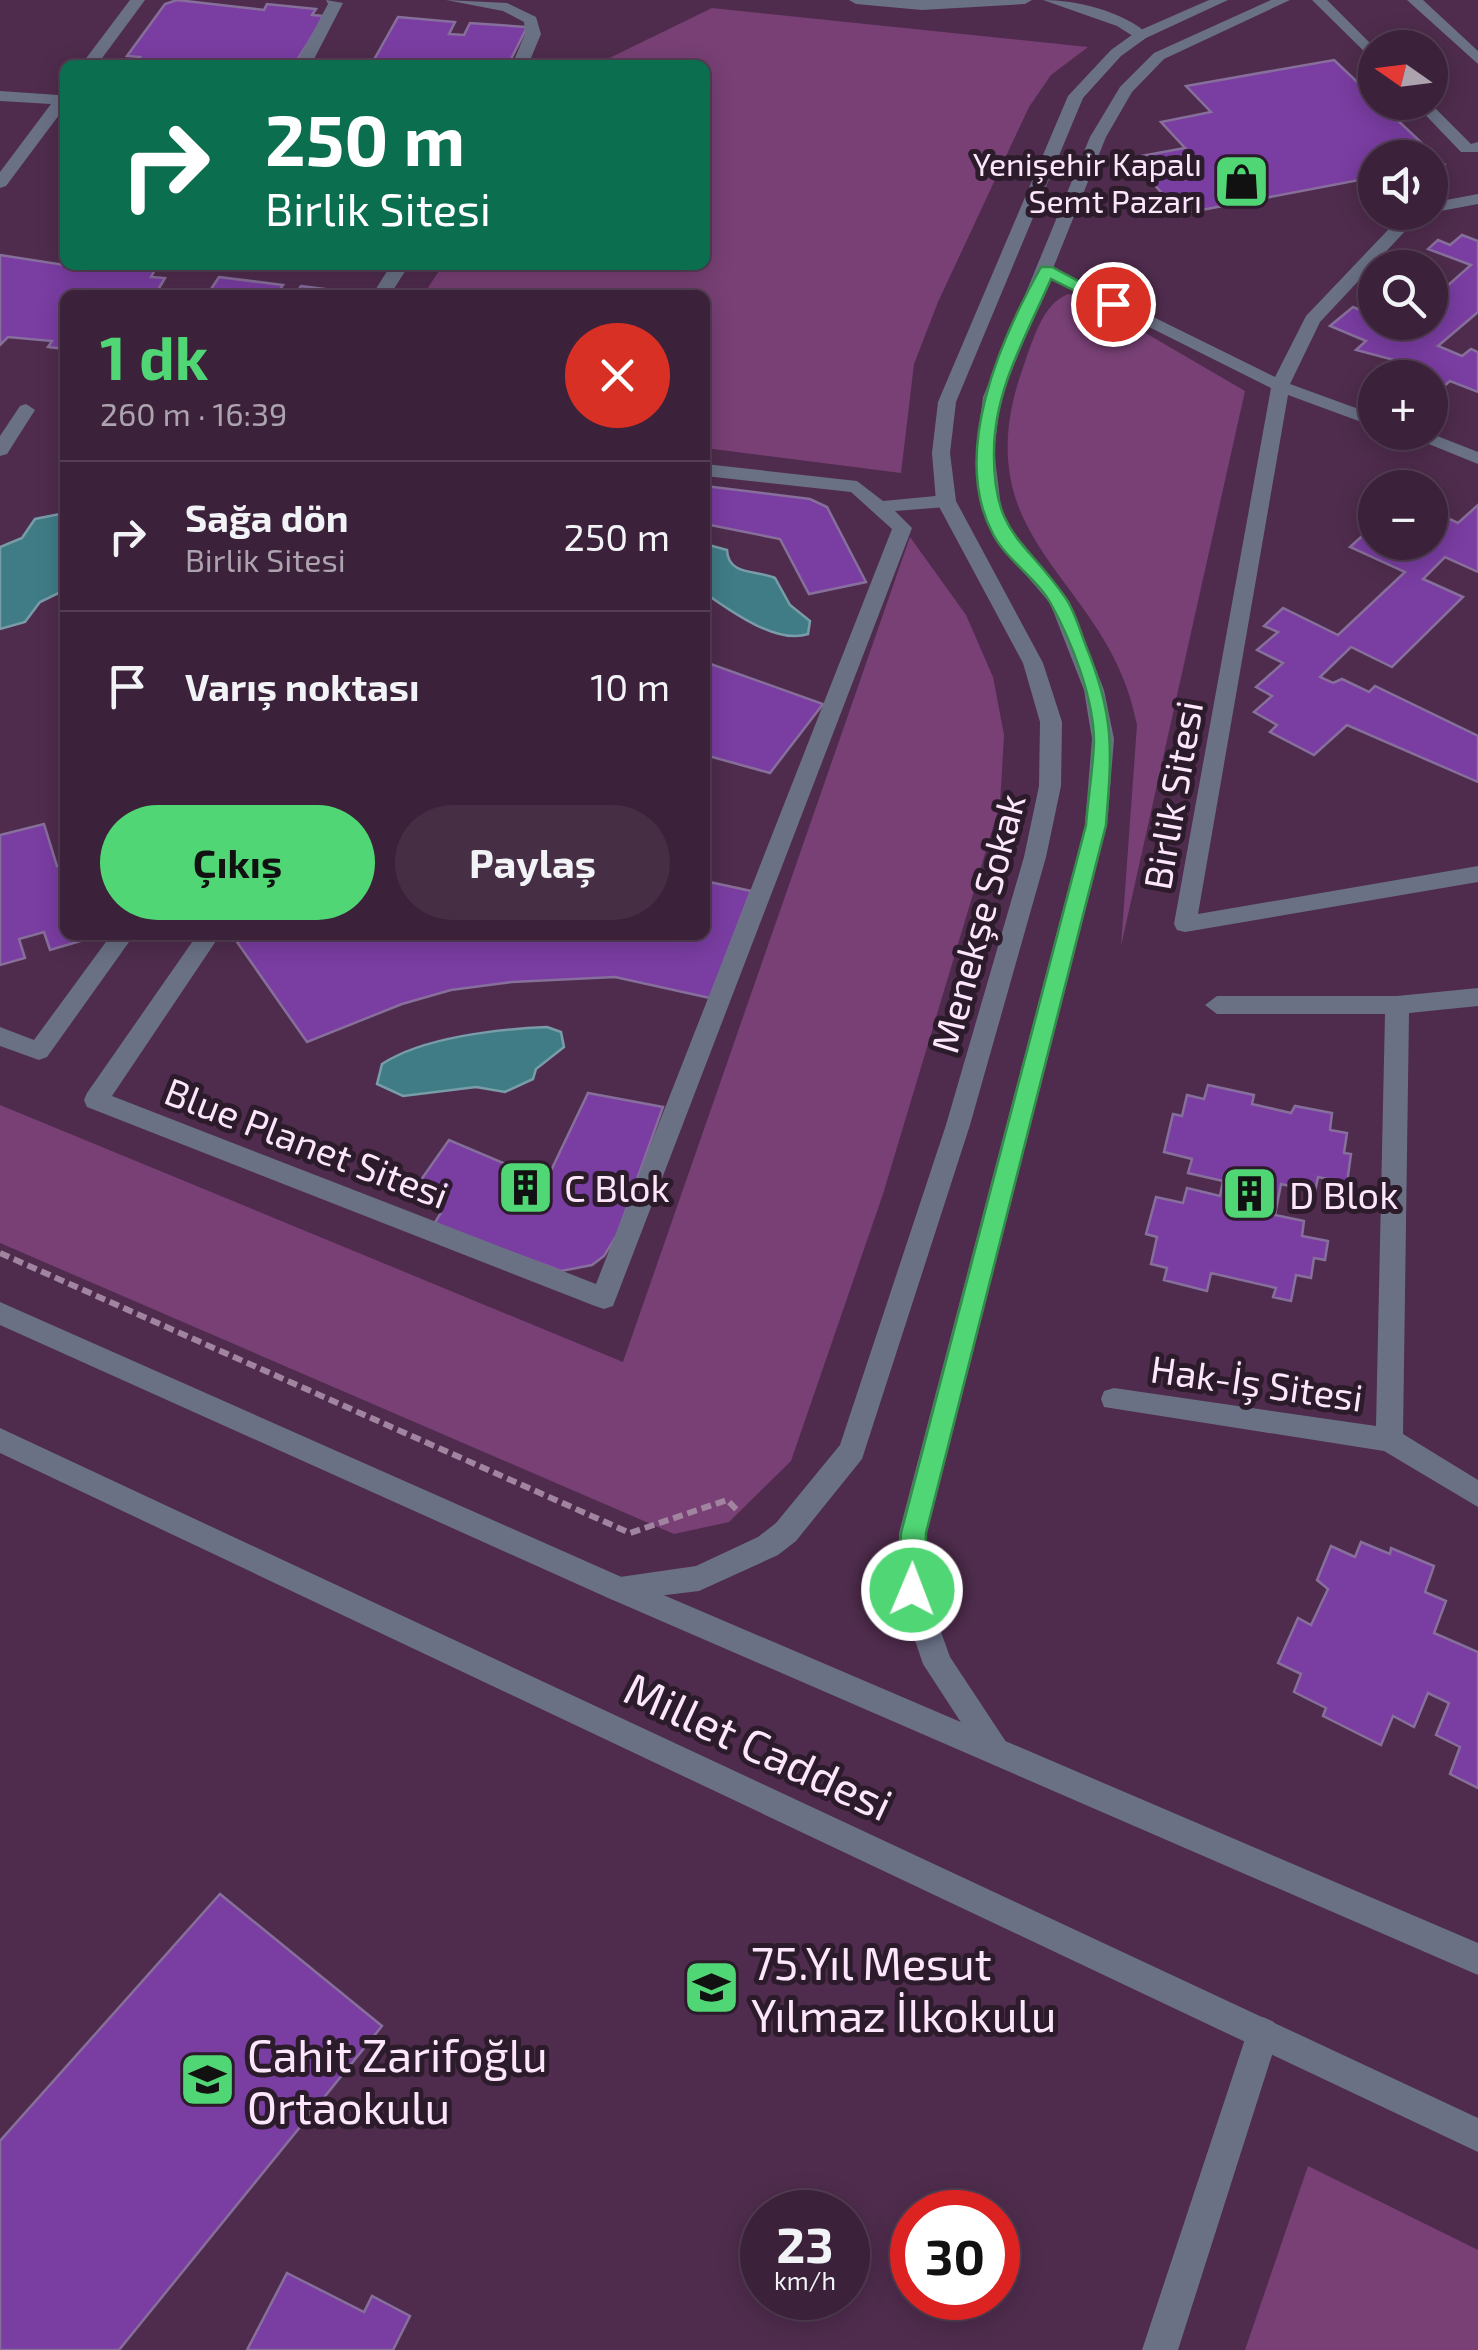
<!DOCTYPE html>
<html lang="tr">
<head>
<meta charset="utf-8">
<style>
  :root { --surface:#3b213a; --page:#462e45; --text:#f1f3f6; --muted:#aca3af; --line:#543e54; --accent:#50d674 }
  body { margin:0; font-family:"Exo 2",sans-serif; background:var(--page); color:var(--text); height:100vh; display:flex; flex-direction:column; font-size:38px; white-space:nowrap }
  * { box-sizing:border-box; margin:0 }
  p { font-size:32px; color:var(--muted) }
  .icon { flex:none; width:55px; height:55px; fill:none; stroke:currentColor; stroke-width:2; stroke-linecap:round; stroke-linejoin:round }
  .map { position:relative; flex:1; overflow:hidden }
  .panel { position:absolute; left:60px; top:290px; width:650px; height:650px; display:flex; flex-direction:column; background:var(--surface); border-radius:15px; box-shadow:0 5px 25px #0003,0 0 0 2px var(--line) }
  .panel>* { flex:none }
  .guide { position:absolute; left:60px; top:60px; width:650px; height:210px; border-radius:15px; box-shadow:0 5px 25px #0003,0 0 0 2px var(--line); background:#0b6e4f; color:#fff; overflow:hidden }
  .needle { width:65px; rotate:284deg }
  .buttons { position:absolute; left:1358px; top:30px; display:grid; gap:20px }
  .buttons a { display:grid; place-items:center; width:90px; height:90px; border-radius:50%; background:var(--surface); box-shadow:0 5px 25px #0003,0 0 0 2px var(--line); font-size:50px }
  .speed { position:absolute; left:740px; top:2190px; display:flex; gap:20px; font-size:50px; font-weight:700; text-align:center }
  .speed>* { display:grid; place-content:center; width:130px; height:130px; border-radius:50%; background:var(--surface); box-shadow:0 5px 25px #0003,0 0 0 2px var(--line); line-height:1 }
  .speed small { font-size:25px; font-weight:400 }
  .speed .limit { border:15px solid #d22; background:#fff; color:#111 }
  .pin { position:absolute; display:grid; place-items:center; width:85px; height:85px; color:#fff; margin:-42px; border:5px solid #fff; border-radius:50%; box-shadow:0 2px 10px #0007 }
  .me { position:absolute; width:110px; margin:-55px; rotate:1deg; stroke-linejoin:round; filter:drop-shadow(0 0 8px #0008) }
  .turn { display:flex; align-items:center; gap:35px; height:210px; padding:0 40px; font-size:45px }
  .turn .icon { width:130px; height:130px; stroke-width:2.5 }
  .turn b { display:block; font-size:70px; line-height:85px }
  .round { display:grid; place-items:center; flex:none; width:105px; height:105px; border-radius:52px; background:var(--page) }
  .overview { display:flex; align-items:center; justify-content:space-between; height:170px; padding:0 40px }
  h1 { font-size:60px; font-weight:700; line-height:75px; color:var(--accent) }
  .primary-button { display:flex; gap:20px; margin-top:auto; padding:20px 40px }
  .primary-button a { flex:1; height:115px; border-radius:60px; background:var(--accent); color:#111; font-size:40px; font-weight:700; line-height:115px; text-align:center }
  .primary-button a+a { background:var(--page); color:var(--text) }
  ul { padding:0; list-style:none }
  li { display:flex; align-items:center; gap:30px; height:150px; padding:0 40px; border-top:2px solid var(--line) }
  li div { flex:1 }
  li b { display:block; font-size:38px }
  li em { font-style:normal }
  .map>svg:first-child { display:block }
</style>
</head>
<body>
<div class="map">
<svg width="1478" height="2350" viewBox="0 0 1478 2350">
  <rect width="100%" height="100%" fill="#4f2c4d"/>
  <g fill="#784075">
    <polygon points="712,8 1088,47 1051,75 1029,107 938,302 914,364 901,473 705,448 705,295 423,295 443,265 705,265 705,65 595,65"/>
    <path d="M1068,294L1082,296L1245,391L1121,946L1137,725C1109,574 957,545 1025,362C1034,337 1043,304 1068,294Z"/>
    <polygon points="910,537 966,615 993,677 1004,735 1000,804 883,1194 791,1461 729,1522 674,1534 0,1243 0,1105 623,1362"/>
    <polygon points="1308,2166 1478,2250 1478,2350 1245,2350"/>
  </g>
  <g fill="#407c86" stroke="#799ca9" stroke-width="2.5">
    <polygon points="65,513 65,590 40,602 25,622 0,629 0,547 22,538 35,519"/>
    <path d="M705,544L727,550C728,576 757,570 775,578L790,605L810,621L808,634C777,645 729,610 705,593Z"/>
    <path d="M547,1027L561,1032L564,1047L536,1069L533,1079L505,1092L476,1087L403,1096L377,1084L382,1064C423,1037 499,1029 547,1027Z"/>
  </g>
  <g fill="#7a3da2" stroke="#876f9b" stroke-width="2.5">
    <polygon points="177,0 264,10 267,4 316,9 312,15 325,16 294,65 193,60 189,65 171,65 136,62 140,57 127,56 165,4"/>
    <polygon points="398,17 455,22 449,34 464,35 470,23 527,27 508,65 371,65"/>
    <polygon points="1334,60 1444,164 1430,167 1430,158 1375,158 1375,177 1181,214 1130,158 1185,148 1161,122 1211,112 1186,86"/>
    <polygon points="1462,235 1478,241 1478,312 1438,346 1462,356 1471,349 1478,352 1478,392 1450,381 1430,398 1430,378 1384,378 1402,362 1356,350 1366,341 1330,326 1353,307 1375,316 1375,322 1400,326 1430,322 1430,301 1471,265 1428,249 1438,240 1450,245"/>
    <polygon points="0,255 96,270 99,265 156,268 151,277 165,278 155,295 65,295 65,349 48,347 52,341 8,337 0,345"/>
    <polygon points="219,277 283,285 276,295 207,295"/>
    <polygon points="301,286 364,294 295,295"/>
    <polygon points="705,486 810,499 827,507 866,582 809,594 780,539 705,524"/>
    <polygon points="1478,505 1478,572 1445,557 1423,579 1463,597 1392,667 1351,647 1320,677 1333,683 1342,679 1369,692 1375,686 1478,736 1478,782 1347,725 1314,755 1270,732 1277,725 1254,712 1272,696 1256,687 1283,663 1257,650 1278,632 1264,626 1283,608 1338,635 1405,572 1350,547 1370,529 1375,531 1375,542 1430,542 1430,525 1441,515 1458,523"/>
    <polygon points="705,662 823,704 770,773 705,755"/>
    <polygon points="44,824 57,866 65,864 65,935 101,935 50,950 44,932 19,939 25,958 0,965 0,835"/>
    <polygon points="705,881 751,891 710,998 615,977 512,982 451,990 402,1004 307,1042 237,942 252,935 705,935"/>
    <polygon points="1208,1085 1254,1095 1252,1104 1291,1113 1295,1106 1332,1113 1330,1130 1347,1133 1344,1153 1351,1154 1347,1183 1318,1177 1315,1192 1281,1184 1275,1215 1304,1221 1302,1236 1328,1241 1325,1260 1314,1258 1311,1278 1296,1275 1291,1301 1273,1297 1276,1288 1211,1273 1207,1291 1164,1280 1167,1268 1151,1264 1157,1237 1146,1234 1156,1197 1183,1203 1187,1188 1220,1196 1223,1181 1188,1173 1192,1159 1164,1152 1173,1114 1182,1116 1187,1095 1204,1099"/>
    <polygon points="588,1093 663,1107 617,1235 604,1256 592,1265 561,1271 434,1224 442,1211 411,1194 449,1140 546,1181"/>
    <polygon points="1361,1542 1390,1554 1391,1548 1434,1566 1425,1592 1446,1601 1434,1633 1478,1652 1478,1788 1450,1774 1460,1747 1436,1735 1449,1703 1428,1693 1414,1727 1393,1716 1381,1745 1323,1716 1326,1708 1294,1692 1301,1674 1278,1663 1298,1618 1311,1625 1328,1589 1317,1580 1331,1546 1355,1557"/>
    <polygon points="220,1894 382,2026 119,2350 0,2350 0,2141"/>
    <polygon points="287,2273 364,2312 372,2296 410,2316 393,2350 247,2350"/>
  </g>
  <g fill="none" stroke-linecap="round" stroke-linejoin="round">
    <polyline stroke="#a1849f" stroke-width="6" stroke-dasharray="10 5" stroke-linecap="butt" points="0,1253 630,1533 727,1500 738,1511"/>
    <g fill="#6a7185" fill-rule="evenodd">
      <polygon points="130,0 145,0 97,65 81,65"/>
      <polygon points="326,0 343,3 311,65 295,65 328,4"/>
      <polygon points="446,0 507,3 536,17 541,34 528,65 512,65 525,34 524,22 503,11"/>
      <polygon points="849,0 1032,0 1025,4 922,10 856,4"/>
      <path d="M1043,0C1076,0 1123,11 1149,35L1136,38L1117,26Z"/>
      <polygon points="1312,0 1327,0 1375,48 1375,62"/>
      <polygon points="1407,0 1423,0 1478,51 1478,64"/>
      <polygon points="0,91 58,95 65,91 65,107 6,186 0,188 0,172 51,104 0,101"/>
      <polygon points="1413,102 1429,102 1471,144 1478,142 1478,152 1461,152"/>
      <polygon points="1478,194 1478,204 1430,213 1428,212 1430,203"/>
      <polygon points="1405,212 1423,212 1320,322 1290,384 1375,415 1375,427 1288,395 1198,914 1478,866 1478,882 1185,932 1177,930 1174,924 1271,388 1037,271 1052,267 1275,377 1306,316"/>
      <polygon points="391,265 409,265 390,295 372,295"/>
      <polygon points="26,404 35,410 7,454 0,456 0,436 20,406"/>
      <polygon points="1399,432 1427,432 1478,452 1478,464"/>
      <polygon points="705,464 857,481 883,501 946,495 956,501 946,507 895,511 912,528 613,1306 604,1309 595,1306 87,1107 84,1100 87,1093 197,935 220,935 112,1096 596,1284 892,529 851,492 705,476"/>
      <polygon points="111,935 134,935 47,1057 39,1060 0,1046 0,1027 34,1040"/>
      <polygon points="1478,988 1478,1006 1409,1013 1403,1434 1478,1480 1478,1507 1384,1451 1104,1407 1101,1399 1104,1391 1114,1388 1376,1426 1385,1014 1217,1014 1205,1005 1217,996 1397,996"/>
      <polygon points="1263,2017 1274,2022 1279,2033 1178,2350 1142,2350 1247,2033 1252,2022"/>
    </g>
    <g fill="#6a7185" fill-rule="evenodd">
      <polygon points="1209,0 1228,0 1146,38 1121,56 1083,98 956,402 950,453 956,501 1043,663 1062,722 1061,786 1046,857 970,1125 862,1459 796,1541 778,1555 699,1591 616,1601 606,1597 602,1588 606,1579 696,1566 758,1537 776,1523 840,1445 946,1125 1024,857 1039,786 1040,722 1023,663 936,501 932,453 938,402 1068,96 1111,50 1136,32"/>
      <polygon points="1271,0 1290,0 1164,59 1132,92 1106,137 1001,397 994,451 1001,507 1011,533 1069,601 1104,690 1114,739 1107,825 927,1533 926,1590 950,1657 1012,1751 1008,1761 997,1765 986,1761 923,1664 898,1590 899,1533 1085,825 1092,739 1084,690 1050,603 995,539 981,507 976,451 983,397 1090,137 1120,87 1154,53"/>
    </g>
    <g fill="#6a7185" fill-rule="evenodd">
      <polygon points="0,1302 626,1579 1478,1943 1478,1975 606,1597 0,1325"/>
      <polygon points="0,1428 1478,2118 1478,2152 0,1453"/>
    </g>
  </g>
  <path fill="#50d674" stroke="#348b4b" stroke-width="2.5" d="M1041,267H1052L1121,304L1107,307L1051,279C1027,334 994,390 994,452C993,535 1024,538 1065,597C1075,611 1080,631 1086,646C1115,717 1112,751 1106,825L926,1533L925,1590L921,1598L912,1602L903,1598L899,1590L901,1533L1086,825C1088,798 1093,769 1094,742C1094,699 1072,642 1051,604C1037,578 1007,561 993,534C950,454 1000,340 1041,267Z"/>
  <defs>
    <symbol id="shop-square" viewBox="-11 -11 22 22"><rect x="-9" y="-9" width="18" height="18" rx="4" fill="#50d674" stroke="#2c1b2a"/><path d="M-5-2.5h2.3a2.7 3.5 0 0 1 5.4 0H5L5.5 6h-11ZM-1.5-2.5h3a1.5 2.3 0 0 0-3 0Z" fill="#111"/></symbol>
    <symbol id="building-square" viewBox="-11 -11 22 22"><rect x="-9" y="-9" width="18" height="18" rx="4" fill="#50d674" stroke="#2c1b2a"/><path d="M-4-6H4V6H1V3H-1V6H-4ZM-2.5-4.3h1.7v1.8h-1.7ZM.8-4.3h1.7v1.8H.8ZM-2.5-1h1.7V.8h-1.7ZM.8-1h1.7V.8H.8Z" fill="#111"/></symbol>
    <symbol id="school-square" viewBox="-11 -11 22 22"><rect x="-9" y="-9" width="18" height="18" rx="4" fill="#50d674" stroke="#2c1b2a"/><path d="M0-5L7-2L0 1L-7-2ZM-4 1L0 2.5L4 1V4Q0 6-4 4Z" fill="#111"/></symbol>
  </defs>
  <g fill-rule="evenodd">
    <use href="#shop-square" x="1210" y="150" width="63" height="63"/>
    <use href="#building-square" x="494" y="1156" width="63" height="63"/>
    <use href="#building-square" x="1218" y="1162" width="63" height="63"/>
    <use href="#school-square" x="680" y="1956" width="63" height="63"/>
    <use href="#school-square" x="176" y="2048" width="63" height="63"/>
  </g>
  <g text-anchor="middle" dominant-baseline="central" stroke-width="10" stroke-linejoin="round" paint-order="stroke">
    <g font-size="32" fill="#fde6fb" stroke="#2c1b2a" text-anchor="end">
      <text x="1202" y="163">Yenişehir Kapalı<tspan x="1202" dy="37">Semt Pazarı</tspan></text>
    </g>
    <g font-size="38" fill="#fde6fb" stroke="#2c1b2a">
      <text transform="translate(1172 795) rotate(-80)">Birlik Sitesi</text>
      <text transform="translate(977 923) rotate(-75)">Menekşe Sokak</text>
      <text transform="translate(307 1142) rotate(21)">Blue Planet Sitesi</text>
      <text transform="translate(1257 1382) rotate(8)">Hak-İş Sitesi</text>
    </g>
    <g font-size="38" fill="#fde6fb" stroke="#2c1b2a" text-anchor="start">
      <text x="564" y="1187">C Blok</text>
      <text x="1289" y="1194">D Blok</text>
    </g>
    <g font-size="45" fill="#fde6fb" stroke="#2c1b2a">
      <text transform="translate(759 1745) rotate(25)">Millet Caddesi</text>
    </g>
    <g font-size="45" fill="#fde6fb" stroke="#2c1b2a" text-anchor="start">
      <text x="751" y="1962">75.Yıl Mesut<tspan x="751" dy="52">Yılmaz İlkokulu</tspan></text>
      <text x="247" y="2054">Cahit Zarifoğlu<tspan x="247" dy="52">Ortaokulu</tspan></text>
    </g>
  </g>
</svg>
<div class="buttons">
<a><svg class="needle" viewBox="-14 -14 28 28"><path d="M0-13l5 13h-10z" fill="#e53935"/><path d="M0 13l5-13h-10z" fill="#aca3af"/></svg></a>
<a><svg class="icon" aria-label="sound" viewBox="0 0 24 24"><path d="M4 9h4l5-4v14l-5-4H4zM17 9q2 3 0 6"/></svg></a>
<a><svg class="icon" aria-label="search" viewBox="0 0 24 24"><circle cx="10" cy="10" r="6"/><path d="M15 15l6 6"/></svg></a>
<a>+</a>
<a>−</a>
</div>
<div class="speed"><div>23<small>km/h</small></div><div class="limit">30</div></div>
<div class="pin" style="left:1113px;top:304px;background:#d93025"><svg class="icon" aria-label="arrive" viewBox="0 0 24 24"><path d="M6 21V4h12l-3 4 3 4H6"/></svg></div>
<svg class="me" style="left:912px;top:1590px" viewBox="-20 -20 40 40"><circle r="17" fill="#50d674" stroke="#fff" stroke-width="3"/><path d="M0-11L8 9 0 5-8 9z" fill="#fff"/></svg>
<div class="guide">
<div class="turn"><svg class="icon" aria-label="right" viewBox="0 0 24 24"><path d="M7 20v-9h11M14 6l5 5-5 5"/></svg><div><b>250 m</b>Birlik Sitesi</div></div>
</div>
<section class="panel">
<div class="overview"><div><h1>1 dk</h1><p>260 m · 16:39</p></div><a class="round" style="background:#d93025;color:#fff"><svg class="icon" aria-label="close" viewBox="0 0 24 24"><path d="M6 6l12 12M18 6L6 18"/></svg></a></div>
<ul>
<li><svg class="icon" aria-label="right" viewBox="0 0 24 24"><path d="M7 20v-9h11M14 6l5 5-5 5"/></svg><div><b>Sağa dön</b><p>Birlik Sitesi</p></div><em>250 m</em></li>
<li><svg class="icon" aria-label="arrive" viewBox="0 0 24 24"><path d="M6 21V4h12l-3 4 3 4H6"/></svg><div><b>Varış noktası</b></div><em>10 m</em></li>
</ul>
<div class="primary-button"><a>Çıkış</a><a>Paylaş</a></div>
</section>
</div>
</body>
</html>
